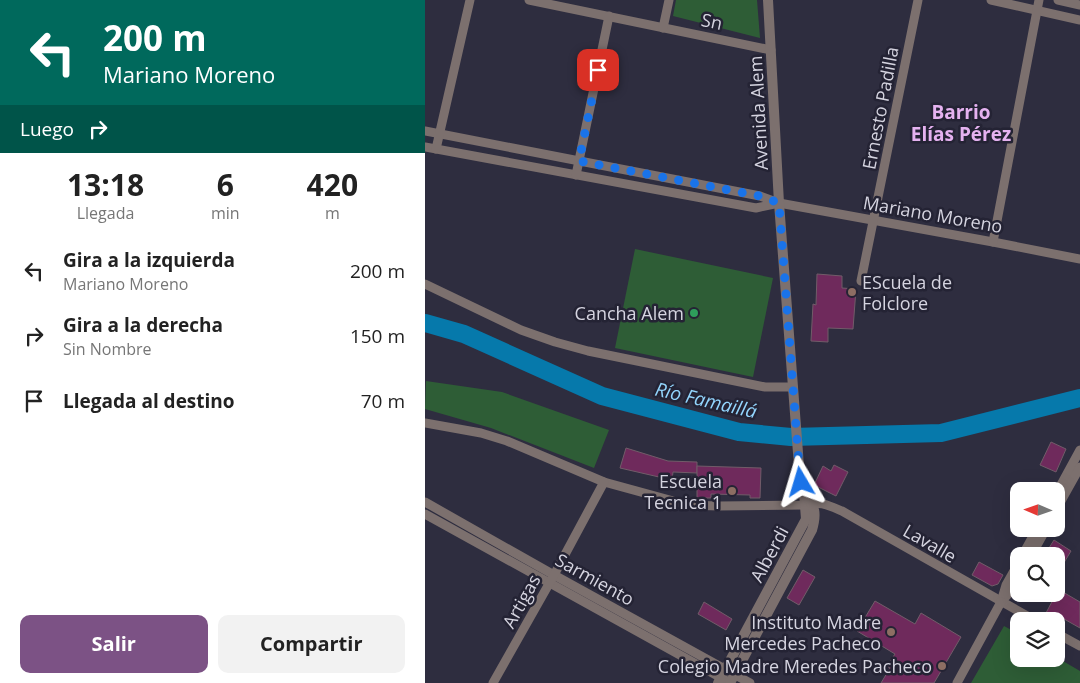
<!DOCTYPE html>
<html lang="es">
<head>
<meta charset="utf-8">
<style>
  :root { --surface:#fff; --page:#f2f2f2; --text:#222; --muted:#767676; --accent:#7c5285 }
  body { margin:0; font-family:"Open Sans",sans-serif; background:var(--page); color:var(--text); height:100vh; display:flex; flex-direction:column; font-size:19px; white-space:nowrap }
  * { box-sizing:border-box; margin:0 }
  p { font-size:16px; color:var(--muted) }
  .icon { flex:none; width:28px; height:28px; fill:none; stroke:currentColor; stroke-width:2; stroke-linecap:round; stroke-linejoin:round }
  .map { position:relative; flex:1; overflow:hidden }
  .panel { display:flex; flex-direction:column; background:var(--surface); width:425px }
  .panel>* { flex:none }
  .top-card { background:#00695c; color:#fff; overflow:hidden }
  .needle { width:32px; rotate:272deg }
  .buttons { position:absolute; left:585px; top:482px; display:grid; gap:10px }
  .buttons a { display:grid; place-items:center; width:55px; height:55px; border-radius:10px; background:var(--surface); box-shadow:0 5px 20px #0002; font-size:25px }
  .pin { position:absolute; display:grid; place-items:center; width:42px; height:42px; color:#fff; margin:-21px; border-radius:10px; box-shadow:0 2px 8px #0006 }
  .me { position:absolute; width:55px; margin:-28px; rotate:353deg; stroke-linejoin:round; filter:drop-shadow(0 0 4px #0008) }
  .turn { display:flex; align-items:center; gap:18px; height:105px; padding:0 20px; font-size:22px }
  .turn .icon { width:65px; height:65px; stroke-width:2.5 }
  .turn b { display:block; font-size:35px; line-height:42px }
  .then { display:flex; align-items:center; height:48px; padding:0 20px; background:#0003; gap:10px; font-size:19px }
  .eta { display:flex; justify-content:space-evenly; align-items:center; height:85px; text-align:center }
  .eta b { font-size:30px; font-weight:700; line-height:35px }
  .cta { display:flex; gap:10px; margin-top:auto; padding:10px 20px }
  .cta a { flex:1; height:58px; border-radius:10px; background:var(--accent); color:#fff; font-size:20px; font-weight:700; line-height:58px; text-align:center }
  .cta a+a { background:var(--page); color:var(--text) }
  ul { padding:0; list-style:none }
  li { display:flex; align-items:center; gap:15px; height:65px; padding:0 20px }
  li div { flex:1 }
  li b { display:block; font-size:19px }
  li em { font-style:normal }
  main { display:flex; flex:1; min-height:0 }
  .map>svg:first-child { display:block }
</style>
</head>
<body>
<main>
<section class="panel">
<div class="top-card">
<div class="turn"><svg class="icon" aria-label="left" viewBox="0 0 24 24"><path d="M17 20v-9H6M10 6l-5 5 5 5"/></svg><div><b>200 m</b>Mariano Moreno</div></div>
<div class="then">Luego<svg class="icon" aria-label="right" viewBox="0 0 24 24"><path d="M7 20v-9h11M14 6l5 5-5 5"/></svg></div>
</div>
<div class="eta">
<div><b>13:18</b><p>Llegada</p></div>
<div><b>6</b><p>min</p></div>
<div><b>420</b><p>m</p></div>
</div>
<ul>
<li><svg class="icon" aria-label="left" viewBox="0 0 24 24"><path d="M17 20v-9H6M10 6l-5 5 5 5"/></svg><div><b>Gira a la izquierda</b><p>Mariano Moreno</p></div><em>200 m</em></li>
<li><svg class="icon" aria-label="right" viewBox="0 0 24 24"><path d="M7 20v-9h11M14 6l5 5-5 5"/></svg><div><b>Gira a la derecha</b><p>Sin Nombre</p></div><em>150 m</em></li>
<li><svg class="icon" aria-label="arrive" viewBox="0 0 24 24"><path d="M6 21V4h12l-3 4 3 4H6"/></svg><div><b>Llegada al destino</b></div><em>70 m</em></li>
</ul>
<div class="cta"><a>Salir</a><a>Compartir</a></div>
</section>
<div class="map">
<svg width="655" height="683" viewBox="0 0 655 683">
  <rect width="100%" height="100%" fill="#2e2d3f"/>
  <g fill="#2e5d36">
    <polygon points="251,0 332,0 335,38 248,16"/>
    <polygon points="210,249 348,278 328,377 190,348"/>
    <polygon points="1,381 77,392 184,430 169,468 66,428 0,409"/>
    <polygon points="579,626 594,634 594,659 631,659 631,657 655,671 655,683 546,683"/>
  </g>
  <g fill="none" stroke-linecap="round" stroke-linejoin="round">
    <polyline stroke="#0679ab" stroke-width="18" points="0,323 39,334 177,396 314,432 366,437 516,433 655,398"/>
  </g>
  <g fill="#6f2a5c" stroke="#715c69">
    <polygon points="392,274 417,276 417,288 431,289 428,329 403,328 403,342 386,341 388,304 391,305"/>
    <polygon points="626,442 641,449 631,472 615,465"/>
    <polygon points="201,448 243,461 272,462 272,473 248,472 247,480 195,468"/>
    <polygon points="409,465 423,472 411,496 389,485 398,466 406,471"/>
    <polygon points="272,466 336,468 335,498 325,498 325,495 286,494 286,498 272,498"/>
    <polygon points="629,540 646,551 631,576 631,556 619,556"/>
    <polygon points="554,562 578,575 573,584 567,586 547,575"/>
    <polygon points="378,570 390,577 374,605 362,598"/>
    <polygon points="631,588 655,602 655,628 632,615 630,619 621,613 631,594"/>
    <polygon points="450,601 490,624 496,613 536,637 509,683 456,683 465,668 462,666 470,654 432,631"/>
    <polygon points="279,602 307,619 301,630 273,614"/>
  </g>
  <g fill="none" stroke-linecap="round" stroke-linejoin="round">
    <g stroke="#7c706e" stroke-width="9">
      <polyline points="104,0 346,50"/>
      <polyline points="566,0 655,20"/>
      <polyline points="633,0 655,5"/>
      <polyline points="238,28 244,0"/>
      <polyline points="0,131 335,196 354,203 568,242 655,259"/>
      <polyline points="0,147 331,208 354,203"/>
      <polyline points="11,149 45,0"/>
      <polyline points="151,175 184,16"/>
      <polyline points="568,242 614,0"/>
      <polyline points="436,281 493,0"/>
      <polyline points="0,284 96,330 130,342 163,351 340,387 368,387"/>
      <path d="M0,423L56,433L82,441L179,482L263,505L293,506L380,505C393,500 405,506 417,511L611,621"/>
      <polyline points="631,494 655,450"/>
      <polyline points="0,502 129,575 325,683"/>
      <polyline points="631,510 655,467"/>
      <polyline points="0,514 300,680"/>
      <polyline points="597,556 612,529"/>
      <polyline points="606,556 621,529"/>
      <polyline points="594,562 581,585 576,602 587,590 594,578"/>
      <polyline points="631,633 655,646"/>
      <polyline points="68,683 129,575 179,482"/>
      <polyline points="532,683 576,602"/>
    </g>
    <g stroke="#7c706e" stroke-width="10">
      <polyline points="293,683 381,519 379,493 374,466 354,203 343,0"/>
      <path d="M305,683L387,530C392,513 390,507 380,493"/>
    </g>
  </g>
  <g fill="none" stroke-linecap="round" stroke-linejoin="round">
    <polyline stroke="#1a73e8" stroke-width="9" stroke-dasharray="0 16.2" points="173,70 154,161 335,196 354,203 374,466 376,482"/>
  </g>
  <g fill="#8d6e63" stroke="#242334" stroke-width="2">
    <circle cx="427" cy="292" r="5"/>
    <circle cx="307" cy="491" r="5"/>
    <circle cx="466" cy="632" r="5"/>
    <circle cx="517" cy="666" r="5"/>
  </g>
  <circle fill="#2e9e5b" stroke="#242334" stroke-width="2" cx="269" cy="313" r="5"/>
  <g text-anchor="middle" dominant-baseline="central" stroke-width="5" stroke-linejoin="round" paint-order="stroke">
    <g font-size="18" fill="#d5d4e0" stroke="#242334">
      <text transform="translate(287 21) rotate(12)">Sn</text>
      <text transform="translate(455 108) rotate(-79)">Ernesto Padilla</text>
      <text transform="translate(333 113) rotate(-93)">Avenida Alem</text>
      <text transform="translate(508 214) rotate(10)">Mariano Moreno</text>
      <text transform="translate(505 543) rotate(30)">Lavalle</text>
      <text transform="translate(344 554) rotate(-62)">Alberdi</text>
      <text transform="translate(170 579) rotate(29)">Sarmiento</text>
      <text transform="translate(96 601) rotate(-61)">Artigas</text>
    </g>
    <g font-size="18" fill="#d5d4e0" stroke="#242334" text-anchor="end">
      <text x="437" y="282" text-anchor="start">EScuela de<tspan x="437" dy="21">Folclore</tspan></text>
      <text x="259" y="313">Cancha Alem</text>
      <text x="297" y="481">Escuela<tspan x="297" dy="21">Tecnica 1</tspan></text>
      <text x="456" y="622">Instituto Madre<tspan x="456" dy="21">Mercedes Pacheco</tspan></text>
      <text x="507" y="666">Colegio Madre Meredes Pacheco</text>
    </g>
    <g font-size="19" font-weight="bold" fill="#e5b2f0" stroke="#242334">
      <text x="536" y="112">Barrio<tspan x="536" dy="22">Elías Pérez</tspan></text>
    </g>
    <g font-size="19" font-style="italic" fill="#93d5fd" stroke="#242334">
      <text transform="translate(281 400) rotate(13)">Río Famaillá</text>
    </g>
  </g>
</svg>
<div class="buttons">
<a><svg class="needle" viewBox="-14 -14 28 28"><path d="M0-13l5 13h-10z" fill="#e53935"/><path d="M0 13l5-13h-10z" fill="#767676"/></svg></a>
<a><svg class="icon" aria-label="search" viewBox="0 0 24 24"><circle cx="10" cy="10" r="6"/><path d="M15 15l6 6"/></svg></a>
<a><svg class="icon" aria-label="layers" viewBox="0 0 24 24"><path d="M12 4l9 5-9 5-9-5zM3 14l9 5 9-5"/></svg></a>
</div>
<div class="pin" style="left:173px;top:70px;background:#d93025"><svg class="icon" aria-label="arrive" viewBox="0 0 24 24"><path d="M6 21V4h12l-3 4 3 4H6"/></svg></div>
<svg class="me" style="left:376px;top:482px" viewBox="-20 -20 40 40"><path d="M0-17L14 15 0 8-14 15z" fill="#1a73e8" stroke="#fff" stroke-width="4"/></svg>
</div>
</main>
</body>
</html>
